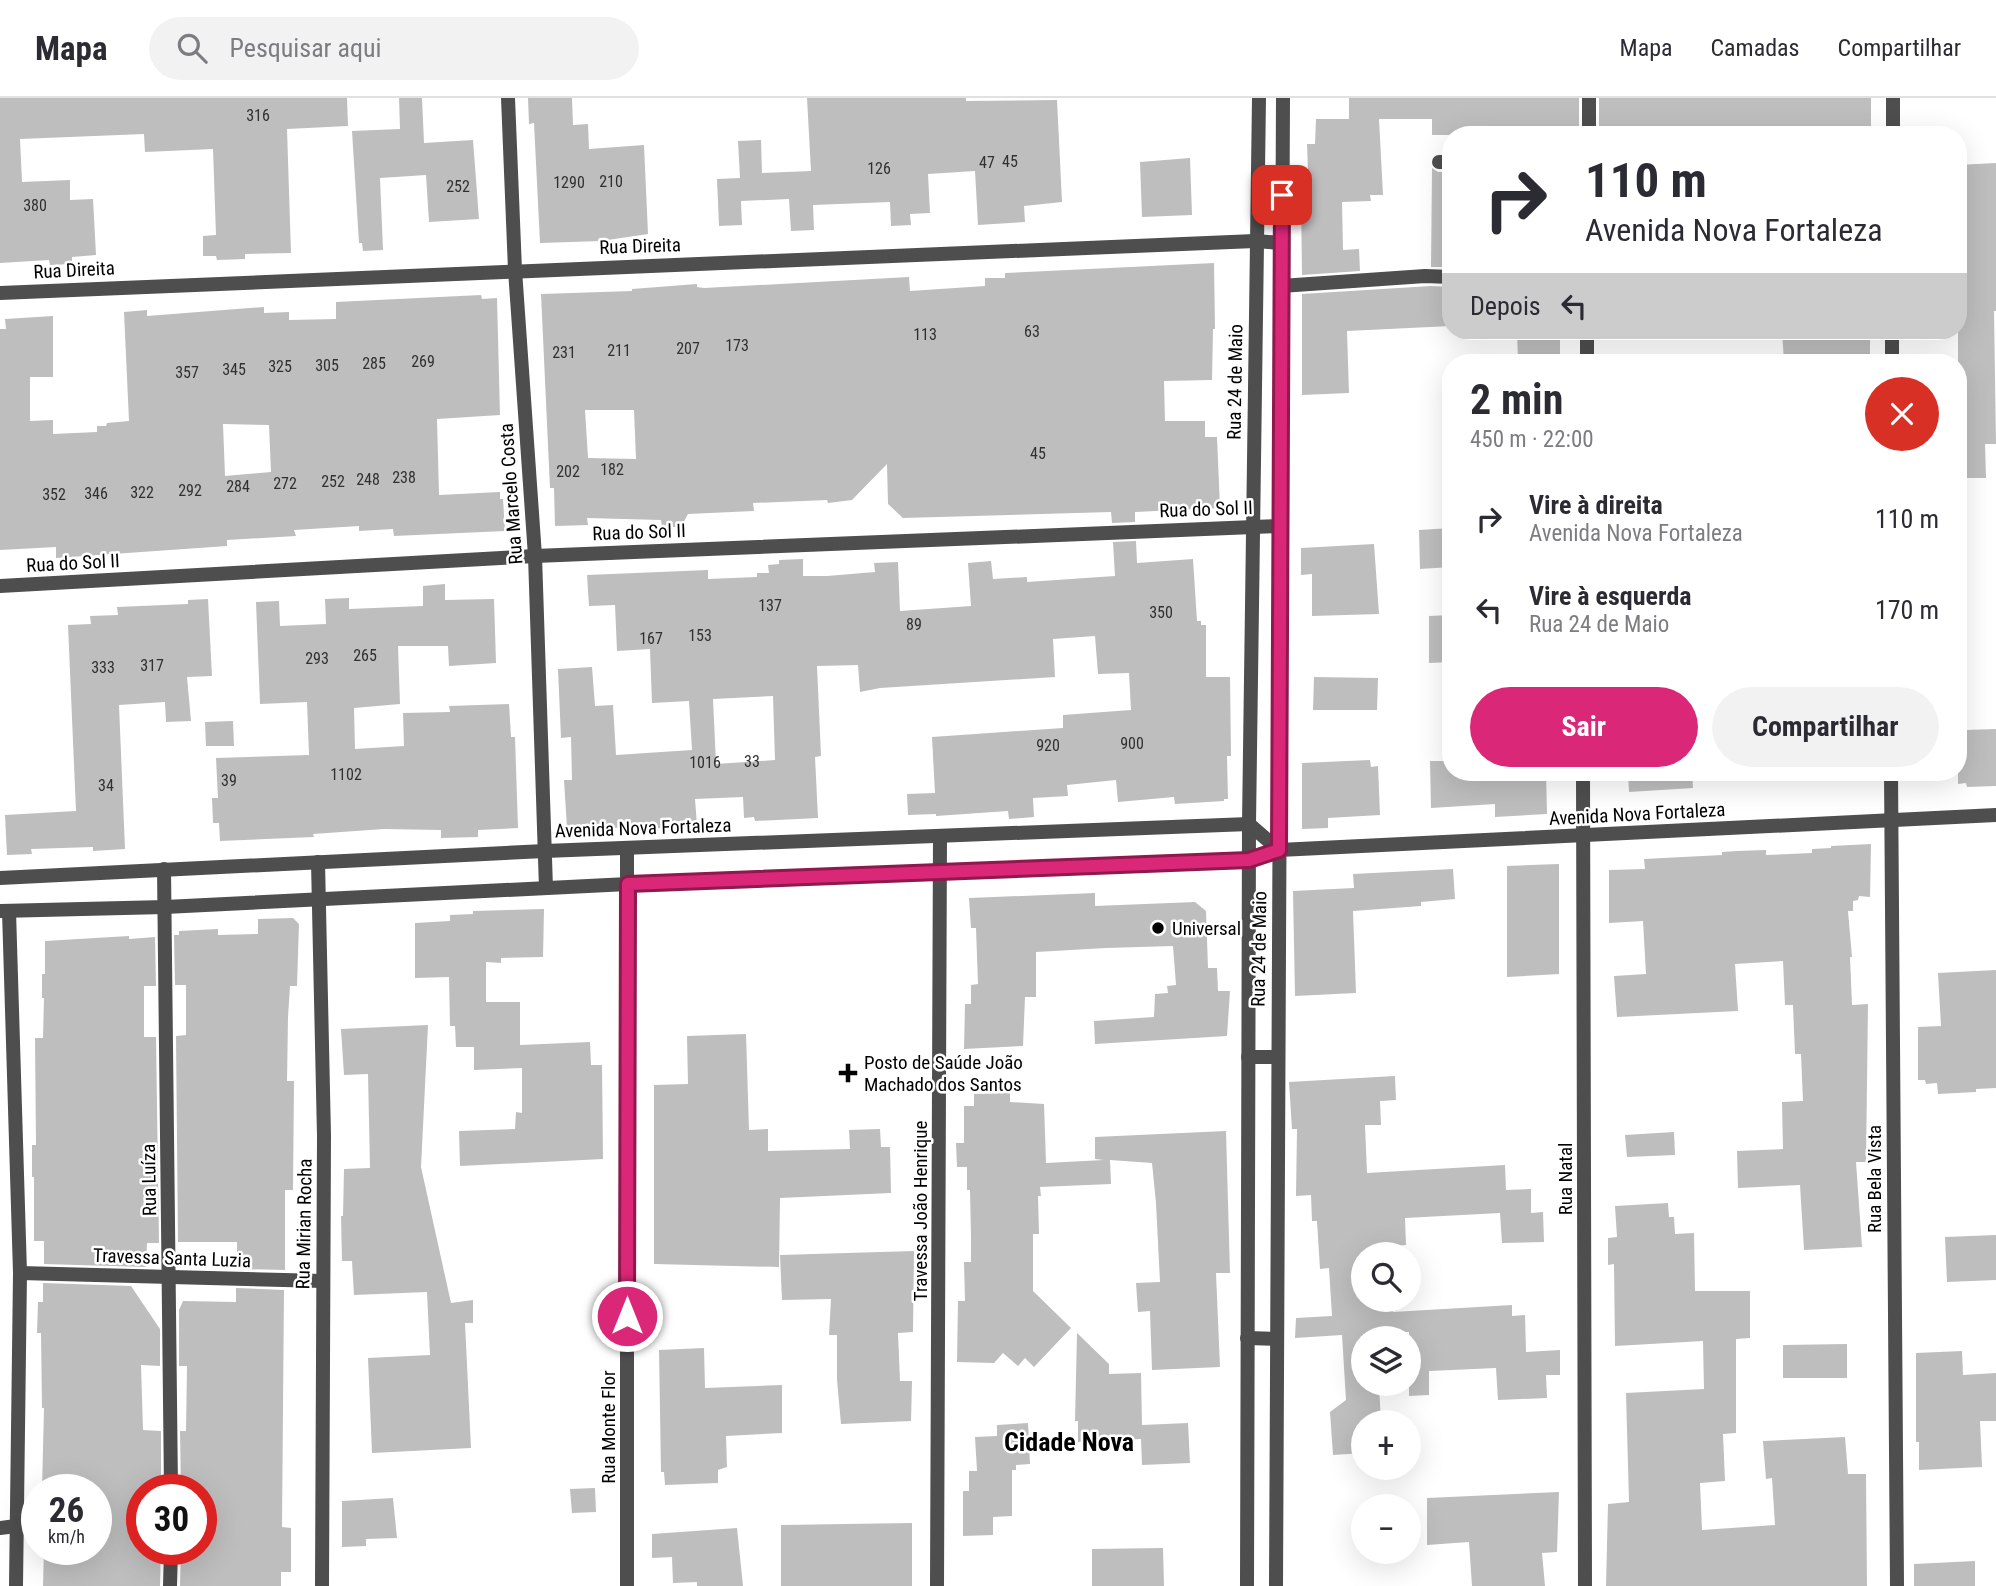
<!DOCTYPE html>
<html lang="pt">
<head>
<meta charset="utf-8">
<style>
  :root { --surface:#fff; --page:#f2f2f3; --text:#2b2b33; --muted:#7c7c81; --line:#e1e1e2; --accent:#db2777 }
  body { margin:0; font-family:"Roboto Condensed",sans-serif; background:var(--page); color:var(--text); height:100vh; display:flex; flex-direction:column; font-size:26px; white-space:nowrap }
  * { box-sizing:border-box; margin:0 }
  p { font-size:23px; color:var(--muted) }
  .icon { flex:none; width:38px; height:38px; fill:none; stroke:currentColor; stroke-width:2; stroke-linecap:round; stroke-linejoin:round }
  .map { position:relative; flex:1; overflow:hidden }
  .side { position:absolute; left:1442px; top:256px; width:525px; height:427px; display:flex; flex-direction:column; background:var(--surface); border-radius:28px; box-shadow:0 7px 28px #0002 }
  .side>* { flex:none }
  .guide { position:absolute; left:1442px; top:28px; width:525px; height:214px; border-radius:28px; box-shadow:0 7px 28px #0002; background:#fff; color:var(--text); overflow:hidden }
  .fabs { position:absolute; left:1351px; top:1144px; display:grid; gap:14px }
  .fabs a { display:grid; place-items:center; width:70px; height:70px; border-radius:50%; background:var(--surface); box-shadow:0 7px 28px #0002; font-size:35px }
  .speed { position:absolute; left:21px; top:1376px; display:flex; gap:14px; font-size:35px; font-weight:700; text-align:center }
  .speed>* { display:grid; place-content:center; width:91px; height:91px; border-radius:50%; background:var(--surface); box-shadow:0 7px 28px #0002; line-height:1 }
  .speed small { font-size:18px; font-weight:400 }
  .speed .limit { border:10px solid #d22; background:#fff; color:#111 }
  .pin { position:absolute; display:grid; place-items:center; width:60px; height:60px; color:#fff; margin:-30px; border-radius:14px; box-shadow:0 4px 10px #0006 }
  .me { position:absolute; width:77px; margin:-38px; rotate:0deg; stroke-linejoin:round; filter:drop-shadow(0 0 5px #0008) }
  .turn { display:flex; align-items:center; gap:24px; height:147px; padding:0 28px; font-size:32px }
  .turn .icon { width:91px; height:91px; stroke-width:2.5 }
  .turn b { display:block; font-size:49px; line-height:60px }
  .then { display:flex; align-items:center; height:66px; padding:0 28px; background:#0003; gap:14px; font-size:26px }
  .round { display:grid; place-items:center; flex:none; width:74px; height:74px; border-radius:37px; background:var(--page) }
  .headline { display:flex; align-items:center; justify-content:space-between; height:119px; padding:0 28px }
  h1 { font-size:42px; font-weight:700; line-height:52px }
  .button { display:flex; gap:14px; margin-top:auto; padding:14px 28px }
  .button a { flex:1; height:80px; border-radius:42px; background:var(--accent); color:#fff; font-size:28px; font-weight:700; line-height:80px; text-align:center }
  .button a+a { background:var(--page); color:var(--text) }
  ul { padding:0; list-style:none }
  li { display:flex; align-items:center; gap:21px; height:91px; padding:0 28px }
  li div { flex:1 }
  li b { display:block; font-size:26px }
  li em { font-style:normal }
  header { display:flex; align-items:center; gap:42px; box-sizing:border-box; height:98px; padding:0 35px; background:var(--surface); border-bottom:2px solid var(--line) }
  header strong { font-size:33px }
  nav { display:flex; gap:38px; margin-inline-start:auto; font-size:24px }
  .search { width:490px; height:63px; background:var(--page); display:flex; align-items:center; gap:18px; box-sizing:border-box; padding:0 24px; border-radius:38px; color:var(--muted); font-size:26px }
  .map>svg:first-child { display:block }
</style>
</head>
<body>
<header>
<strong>Mapa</strong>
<div class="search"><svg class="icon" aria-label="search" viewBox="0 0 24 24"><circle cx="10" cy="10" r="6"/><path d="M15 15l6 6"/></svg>Pesquisar aqui</div>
<nav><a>Mapa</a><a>Camadas</a><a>Compartilhar</a></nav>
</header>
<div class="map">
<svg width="1996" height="1488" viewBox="0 0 1996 1488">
  <rect width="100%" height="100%" fill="#fff"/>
  <g fill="#bebebe" fill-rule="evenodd">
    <polygon points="0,0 347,0 348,28 287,31 291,155 245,156 245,161 217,162 216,158 203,158 203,138 216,137 213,51 145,54 144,36 20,41 22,84 70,82 70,102 93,101 96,157 72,159 72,166 50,167 49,162 0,165"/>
    <polygon points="399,0 422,0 424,45 473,42 479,121 429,124 426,77 380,80 383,152 363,153 362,145 359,145 352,33 400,31"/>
    <polygon points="528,0 572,0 573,27 588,26 589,51 644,47 648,136 601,143 540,145 534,25 529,26"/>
    <polygon points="807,0 966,0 966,3 1057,2 1062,104 1024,108 1025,124 978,127 975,73 928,76 930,115 910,116 911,127 891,128 890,104 813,107 814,132 791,133 789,101 741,103 742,127 719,128 717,81 740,80 738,43 761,42 762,75 811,73"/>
    <polygon points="1349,0 1579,0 1579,37 1432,37 1432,21 1379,21 1383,97 1370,97 1371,103 1342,104 1343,152 1359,151 1360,173 1302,177 1301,101 1309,101 1307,46 1315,46 1316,21 1349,21"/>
    <polygon points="1599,0 1871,0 1871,37 1689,37 1688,34 1599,37"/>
    <polygon points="1190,60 1192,117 1142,119 1140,64"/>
    <polygon points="1996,65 1996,213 1994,213 1996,346 1985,346 1986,380 1958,380 1958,67"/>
    <polygon points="1432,70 1438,74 1451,74 1451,169 1431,169"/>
    <path d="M1214,165L1215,231H1213L1212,282L1164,283L1165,323H1205V339H1217L1220,410L1135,414V424L1112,425L1111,414L903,420L888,406L887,366L852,402L828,405L827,402L753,405L754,413L688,416L681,429H662L661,422L587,420L588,427L555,428L554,390H550L541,196L632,193V191L697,186V189L704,190L909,179L910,193L985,188V180H1005V175ZM585,312H634L636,361L588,360Z"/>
    <polygon points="1431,188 1451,189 1451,228 1347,233 1349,295 1302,297 1302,196"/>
    <path d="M481,197L482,201L497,200L500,317L437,321L439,397L500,394V401H503L505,433L394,438L393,431L359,433V428L294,432L296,438L227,442V448L56,460V449L0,452V231H6L5,221L53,218V279H30V323L53,322V336L97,334V328H106L107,325L129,323L124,214L147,212V218L264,209V215L289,214V222L336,221V204ZM223,326L269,327L271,374L225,378Z"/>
    <polygon points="1517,233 1560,233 1560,264 1518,264"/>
    <polygon points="1782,233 1870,233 1870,264 1784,264"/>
    <polygon points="1451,430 1451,469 1420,471 1419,432"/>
    <path d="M1136,443L1137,465L1193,461L1197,523H1201V527H1206V579H1230L1231,658H1227L1228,701H1224V703L1175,706L1174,699L1118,704L1116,682L1067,687L1068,698L1033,700L1034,719L1009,721L1008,713L936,718V716L908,717L907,696L935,695L932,639L1063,630V617L1131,612L1129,575L1098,576L1095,538L1053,541L1055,579L880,590L860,594L858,567L817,568L821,658L815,659L818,720L755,723L754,719L744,720L743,699L695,701L697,727L650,731L649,728L576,732V729L567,730L564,682H572L571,639L561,640L558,571L592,569L595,608L613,607L616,657L692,652L689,603L652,605L650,551L617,553L615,507L589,508L587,477L708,472V481L757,479V475H769L768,467L779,466V462L803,461V478H827L875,474L874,465L898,464L900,513L971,508L968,465L991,463L993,481L1027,479V484L1115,478L1113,444ZM773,598L775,662L716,666L713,601Z"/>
    <polygon points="1374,446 1379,516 1312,518 1312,476 1301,477 1301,450"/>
    <polygon points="445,486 445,502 494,501 496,565 449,568 448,548 398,548 400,606 354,610 355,651 404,648 403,615 450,614 449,608 509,606 511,639 515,639 518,730 478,732 478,739 441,740 441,732 384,731 313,736 314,739 220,743 219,725 213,725 212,700 218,700 216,660 309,657 307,604 260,606 256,504 279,503 280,528 326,526 325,501 349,500 349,511 423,508 423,488"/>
    <polygon points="208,501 212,578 187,579 191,623 166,624 165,604 119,607 125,751 93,753 93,749 31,751 32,756 7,757 5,717 76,713 68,527 91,526 90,518 118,517 117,509 188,506 188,502"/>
    <polygon points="1451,517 1451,564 1429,565 1429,518"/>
    <polygon points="1314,579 1378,580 1377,612 1313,612"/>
    <polygon points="233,623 234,648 206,648 205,624"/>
    <polygon points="1996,631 1996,688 1967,689 1966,685 1958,686 1958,643 1966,643 1966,632"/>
    <polygon points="1370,662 1371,669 1378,668 1380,717 1328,720 1328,730 1302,731 1302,665"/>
    <polygon points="1430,663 1451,663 1451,674 1546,674 1547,716 1495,719 1495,706 1431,710"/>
    <polygon points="1628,674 1692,674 1693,690 1629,694"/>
    <polygon points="1871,746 1870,799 1859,798 1858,802 1853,803 1853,813 1848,813 1852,859 1850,859 1852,907 1868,906 1866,1064 1856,1064 1862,1149 1804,1152 1800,1087 1738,1090 1737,1053 1783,1051 1782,1004 1803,1003 1801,956 1795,956 1793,907 1785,907 1783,863 1735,866 1738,913 1617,919 1614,878 1646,876 1643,823 1609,825 1609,772 1645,771 1644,761 1722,757 1722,754 1737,753 1766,752 1766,757 1812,755 1812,751 1831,750 1831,748"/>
    <polygon points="1559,766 1559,876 1507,879 1507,768"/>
    <polygon points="1453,771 1455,801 1421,804 1421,808 1353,813 1356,895 1295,898 1293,793 1354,790 1353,776"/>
    <polygon points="1095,795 1095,808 1195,804 1206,813 1208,870 1217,870 1218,893 1230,893 1227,938 1095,946 1094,923 1154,919 1155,896 1168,895 1167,888 1176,887 1173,848 1106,850 1036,854 1036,899 1025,899 1023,948 964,951 965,906 971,906 971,887 978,886 976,830 971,830 969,800"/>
    <polygon points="544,811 543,859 501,860 501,865 486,864 486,904 520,904 520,947 590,944 591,967 602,967 603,1061 460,1068 459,1033 515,1031 516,1014 522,1015 522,970 474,972 474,949 456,949 455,928 450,928 449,879 415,880 415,825 450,823 450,817 473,816 473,813"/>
    <polygon points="293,820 299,826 297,888 290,888 288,919 287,983 294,983 293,1092 285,1092 285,1172 237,1171 237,1144 178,1144 176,938 186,937 186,887 175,887 174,837 179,837 179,833 218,831 218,837 258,836 258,821"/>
    <polygon points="129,838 129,841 155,839 156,888 144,888 144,939 156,939 159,1145 147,1145 146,1169 44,1166 44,1143 34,1143 34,1079 32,1079 32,1047 36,1047 35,940 43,940 44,900 42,900 42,876 45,876 45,843"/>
    <polygon points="1996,872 1996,990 1976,991 1976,994 1938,996 1937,985 1926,986 1925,982 1918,982 1918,929 1941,928 1938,875"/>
    <polygon points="428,927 421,1069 451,1205 473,1202 473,1225 465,1225 471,1350 372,1355 368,1260 430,1257 427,1194 354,1197 352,1163 342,1163 341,1118 343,1118 344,1071 370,1070 368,976 344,977 341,931"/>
    <polygon points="746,936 749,1032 768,1031 768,1053 850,1051 849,1032 880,1031 881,1049 890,1049 891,1095 780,1100 779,1169 654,1166 654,987 688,986 687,938"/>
    <polygon points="1395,978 1396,1002 1380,1003 1381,1027 1365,1027 1367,1075 1505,1067 1506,1092 1531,1091 1531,1115 1543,1114 1544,1144 1502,1145 1500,1115 1405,1120 1406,1147 1366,1150 1366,1157 1363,1157 1363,1202 1392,1202 1393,1214 1512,1207 1512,1218 1525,1217 1526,1254 1560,1252 1560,1277 1546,1277 1547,1300 1498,1302 1496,1270 1429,1273 1429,1297 1409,1298 1409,1234 1363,1236 1363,1286 1379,1286 1381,1325 1363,1325 1363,1355 1333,1357 1330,1314 1346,1302 1342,1237 1295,1240 1296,1220 1332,1218 1329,1170 1320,1171 1317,1123 1312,1123 1311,1097 1296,1098 1297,1031 1292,1031 1289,984"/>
    <polygon points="1010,995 1010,1004 1044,1006 1046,1065 1104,1062 1095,1061 1095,1039 1226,1033 1230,1175 1216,1175 1220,1269 1152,1272 1150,1213 1138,1214 1136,1185 1160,1184 1156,1105 1152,1065 1110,1062 1111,1086 1040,1089 1041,1098 1038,1098 1039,1136 1033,1136 1033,1193 1071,1230 1034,1269 1025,1260 1018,1268 1003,1255 994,1265 957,1264 958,1203 965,1203 964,1164 971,1164 971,1138 970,1092 967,1092 967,1069 957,1069 956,1045 964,1045 964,1008 974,1008 974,996"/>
    <polygon points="1674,1034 1675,1057 1627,1059 1625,1037"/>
    <polygon points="1668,1105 1669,1119 1674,1119 1675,1136 1694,1135 1695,1193 1750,1193 1750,1240 1736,1241 1736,1335 1723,1336 1725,1383 1700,1385 1702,1432 1775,1427 1772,1380 1766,1381 1763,1343 1845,1339 1848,1376 1866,1376 1867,1488 1606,1488 1608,1406 1629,1404 1626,1295 1704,1291 1703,1243 1615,1248 1614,1166 1608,1167 1608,1140 1617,1139 1615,1108"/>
    <polygon points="1996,1137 1996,1182 1947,1184 1945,1139"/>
    <polygon points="914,1153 913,1234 898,1235 900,1283 912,1283 911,1323 841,1326 837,1282 837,1237 829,1237 831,1201 782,1202 780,1157"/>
    <polygon points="43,1185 131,1188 160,1231 160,1268 141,1267 143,1332 161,1333 161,1391 142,1391 142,1451 161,1451 160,1488 43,1488 44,1451 96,1451 96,1391 42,1391 44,1310 42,1310 41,1235 37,1235 38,1204 43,1204"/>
    <polygon points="236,1190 284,1192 282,1429 291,1430 291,1474 281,1474 281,1488 180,1488 181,1451 201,1451 201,1391 181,1391 180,1333 186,1333 187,1268 179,1268 179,1212 183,1203 236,1204"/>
    <polygon points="1077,1235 1109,1266 1109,1276 1141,1275 1142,1327 1188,1325 1190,1365 1142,1367 1141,1341 1078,1344 1078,1323 1075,1323"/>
    <polygon points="1847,1246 1847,1280 1783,1280 1783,1247"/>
    <polygon points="704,1250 705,1290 782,1287 782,1335 726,1338 727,1369 718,1372 718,1385 665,1387 664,1374 661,1374 659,1252"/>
    <polygon points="1962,1253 1963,1277 1996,1275 1996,1323 1980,1323 1982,1369 1919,1372 1919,1344 1916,1344 1916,1255"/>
    <polygon points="1028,1325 1030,1366 1016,1367 1016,1372 1012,1372 1012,1418 993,1419 993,1437 963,1438 963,1393 969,1393 969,1373 977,1373 975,1339 997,1338 997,1327"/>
    <polygon points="595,1390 596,1414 572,1415 570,1391"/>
    <polygon points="1559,1394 1557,1454 1542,1455 1545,1488 1472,1488 1469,1444 1427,1447 1427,1400"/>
    <polygon points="393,1400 397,1440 366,1441 366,1448 342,1449 342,1403"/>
    <polygon points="912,1425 912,1488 781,1488 781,1427"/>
    <polygon points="737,1430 743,1488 697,1488 697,1484 673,1485 672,1459 652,1460 652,1436"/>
    <polygon points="1163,1450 1164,1488 1092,1488 1092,1451"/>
    <polygon points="1975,1463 1975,1488 1914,1488 1914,1466"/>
  </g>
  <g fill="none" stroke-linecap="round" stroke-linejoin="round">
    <g stroke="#4e4e4e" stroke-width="14">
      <polyline points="1439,64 1451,64"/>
      <polyline points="1281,188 1425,178 1451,179"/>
    </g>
    <g stroke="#4e4e4e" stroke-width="14">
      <polyline points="508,0 515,172 535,458 546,790"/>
      <polyline points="1589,37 1589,0"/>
      <polyline points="1893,37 1893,0"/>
      <polyline points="0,195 1255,143 1282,145"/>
      <polyline points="1587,264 1587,233"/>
      <polyline points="1892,264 1892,233"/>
      <polyline points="0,488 535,458 1280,428"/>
      <polyline points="1583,674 1585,1488"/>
      <polyline points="1891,674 1897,1488"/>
      <polyline points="318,764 324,1038 322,1488"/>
      <polyline points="164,771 171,1391"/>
      <polyline points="0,780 545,753 1249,726 1279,752"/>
      <polyline points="0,813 165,809 628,786 1249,762 1279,752 1996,717"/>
      <polyline points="9,813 20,1175 16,1488"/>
      <polyline points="1248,959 1277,959"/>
      <polyline points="20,1175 323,1183"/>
      <polyline points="1247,1240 1277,1241"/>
      <polyline points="0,1430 16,1428"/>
      <polyline points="170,1488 171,1451"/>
      <polyline points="627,1488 627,750"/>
      <polyline points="937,1488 940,738"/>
      <polyline points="1247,1488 1249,726 1259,0"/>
      <polyline points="1276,1488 1283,0"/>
    </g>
  </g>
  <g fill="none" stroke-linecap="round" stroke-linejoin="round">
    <defs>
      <polyline id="route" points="627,1218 628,786 1249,762 1279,752 1282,97"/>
    </defs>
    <use href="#route" stroke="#8e194d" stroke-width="18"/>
    <use href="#route" stroke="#db2777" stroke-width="12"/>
  </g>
  <g fill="#000" stroke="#fff" stroke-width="2.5">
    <circle cx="1158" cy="830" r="7"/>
    <path d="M844.5 964.5h7v7h7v7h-7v7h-7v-7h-7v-7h7z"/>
  </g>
  <g text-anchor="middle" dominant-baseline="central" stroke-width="5" stroke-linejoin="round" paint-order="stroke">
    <g font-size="16" fill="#303030">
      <text x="258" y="17">316</text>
      <text x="1010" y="63">45</text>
      <text x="987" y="64">47</text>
      <text x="879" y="70">126</text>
      <text x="611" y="83">210</text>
      <text x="569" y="84">1290</text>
      <text x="458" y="88">252</text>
      <text x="35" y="107">380</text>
      <text x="1032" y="233">63</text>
      <text x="925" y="236">113</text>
      <text x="737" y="247">173</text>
      <text x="688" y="250">207</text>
      <text x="619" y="252">211</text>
      <text x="564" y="254">231</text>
      <text x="423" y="263">269</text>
      <text x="374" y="265">285</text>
      <text x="327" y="267">305</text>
      <text x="280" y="268">325</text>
      <text x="234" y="271">345</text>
      <text x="187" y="274">357</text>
      <text x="1038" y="355">45</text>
      <text x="612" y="371">182</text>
      <text x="568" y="373">202</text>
      <text x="404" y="379">238</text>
      <text x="368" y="381">248</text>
      <text x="333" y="383">252</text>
      <text x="285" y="385">272</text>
      <text x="238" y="388">284</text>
      <text x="190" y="392">292</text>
      <text x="142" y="394">322</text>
      <text x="96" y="395">346</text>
      <text x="54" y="396">352</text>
      <text x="770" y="507">137</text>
      <text x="1161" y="514">350</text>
      <text x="914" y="526">89</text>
      <text x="700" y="537">153</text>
      <text x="651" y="540">167</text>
      <text x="365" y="557">265</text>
      <text x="317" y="560">293</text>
      <text x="152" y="567">317</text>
      <text x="103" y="569">333</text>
      <text x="1132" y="645">900</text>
      <text x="1048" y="647">920</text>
      <text x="752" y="663">33</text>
      <text x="705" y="664">1016</text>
      <text x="346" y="676">1102</text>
      <text x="229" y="682">39</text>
      <text x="106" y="687">34</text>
    </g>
    <g font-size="19" fill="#000" stroke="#fff">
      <text transform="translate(640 148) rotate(-2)">Rua Direita</text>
      <text transform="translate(74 172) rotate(-3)">Rua Direita</text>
      <text transform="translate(1235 284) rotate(-89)">Rua 24 de Maio</text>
      <text transform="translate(511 396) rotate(-94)">Rua Marcelo Costa</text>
      <text transform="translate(1206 411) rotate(-2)">Rua do Sol II</text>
      <text transform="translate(639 434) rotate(-2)">Rua do Sol II</text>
      <text transform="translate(73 465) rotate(-3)">Rua do Sol II</text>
      <text transform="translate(1637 716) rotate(-3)">Avenida Nova Fortaleza</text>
      <text transform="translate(643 730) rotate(-2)">Avenida Nova Fortaleza</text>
      <text transform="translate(1259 851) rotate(-89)">Rua 24 de Maio</text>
      <text transform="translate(1565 1081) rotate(-90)">Rua Natal</text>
      <text transform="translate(1874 1081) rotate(-90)">Rua Bela Vista</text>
      <text transform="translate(149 1082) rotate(-91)">Rua Luíza</text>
      <text transform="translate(920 1113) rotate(-90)">Travessa João Henrique</text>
      <text transform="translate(304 1126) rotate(-89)">Rua Mirian Rocha</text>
      <text transform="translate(172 1160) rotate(2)">Travessa Santa Luzia</text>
      <text transform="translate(608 1329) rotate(-90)">Rua Monte Flor</text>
    </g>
    <g font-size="19" fill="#000" stroke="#fff" text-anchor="start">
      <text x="1172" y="830">Universal</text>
      <text x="864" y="964">Posto de Saúde João<tspan x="864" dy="22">Machado dos Santos</tspan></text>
    </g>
    <g font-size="26" font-weight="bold" fill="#000" stroke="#fff">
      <text x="1069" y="1344">Cidade Nova</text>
    </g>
  </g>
</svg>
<div class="fabs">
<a><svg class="icon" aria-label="search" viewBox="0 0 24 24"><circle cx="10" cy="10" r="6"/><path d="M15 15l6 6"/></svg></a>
<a><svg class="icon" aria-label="layers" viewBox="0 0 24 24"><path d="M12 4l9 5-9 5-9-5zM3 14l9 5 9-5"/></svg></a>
<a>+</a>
<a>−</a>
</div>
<div class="speed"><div>26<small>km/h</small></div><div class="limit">30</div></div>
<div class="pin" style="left:1282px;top:97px;background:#d93025"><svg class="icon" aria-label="arrive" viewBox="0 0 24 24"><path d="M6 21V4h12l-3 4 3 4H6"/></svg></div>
<svg class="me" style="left:627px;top:1218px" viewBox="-20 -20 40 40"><circle r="17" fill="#db2777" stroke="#fff" stroke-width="3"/><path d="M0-11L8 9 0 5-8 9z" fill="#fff"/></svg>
<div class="guide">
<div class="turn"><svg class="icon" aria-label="right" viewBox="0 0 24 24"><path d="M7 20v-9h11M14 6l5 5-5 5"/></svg><div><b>110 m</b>Avenida Nova Fortaleza</div></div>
<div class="then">Depois<svg class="icon" aria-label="left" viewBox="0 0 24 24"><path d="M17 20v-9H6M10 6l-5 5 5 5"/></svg></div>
</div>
<section class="side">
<div class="headline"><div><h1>2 min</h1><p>450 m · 22:00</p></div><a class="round" style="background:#d93025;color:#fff"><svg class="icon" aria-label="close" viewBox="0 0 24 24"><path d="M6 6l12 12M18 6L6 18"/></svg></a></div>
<ul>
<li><svg class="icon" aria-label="right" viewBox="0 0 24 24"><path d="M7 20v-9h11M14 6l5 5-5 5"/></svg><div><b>Vire à direita</b><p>Avenida Nova Fortaleza</p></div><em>110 m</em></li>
<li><svg class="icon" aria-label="left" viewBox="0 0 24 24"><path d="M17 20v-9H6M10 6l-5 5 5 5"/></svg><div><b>Vire à esquerda</b><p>Rua 24 de Maio</p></div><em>170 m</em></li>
</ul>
<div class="button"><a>Sair</a><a>Compartilhar</a></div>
</section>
</div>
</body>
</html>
